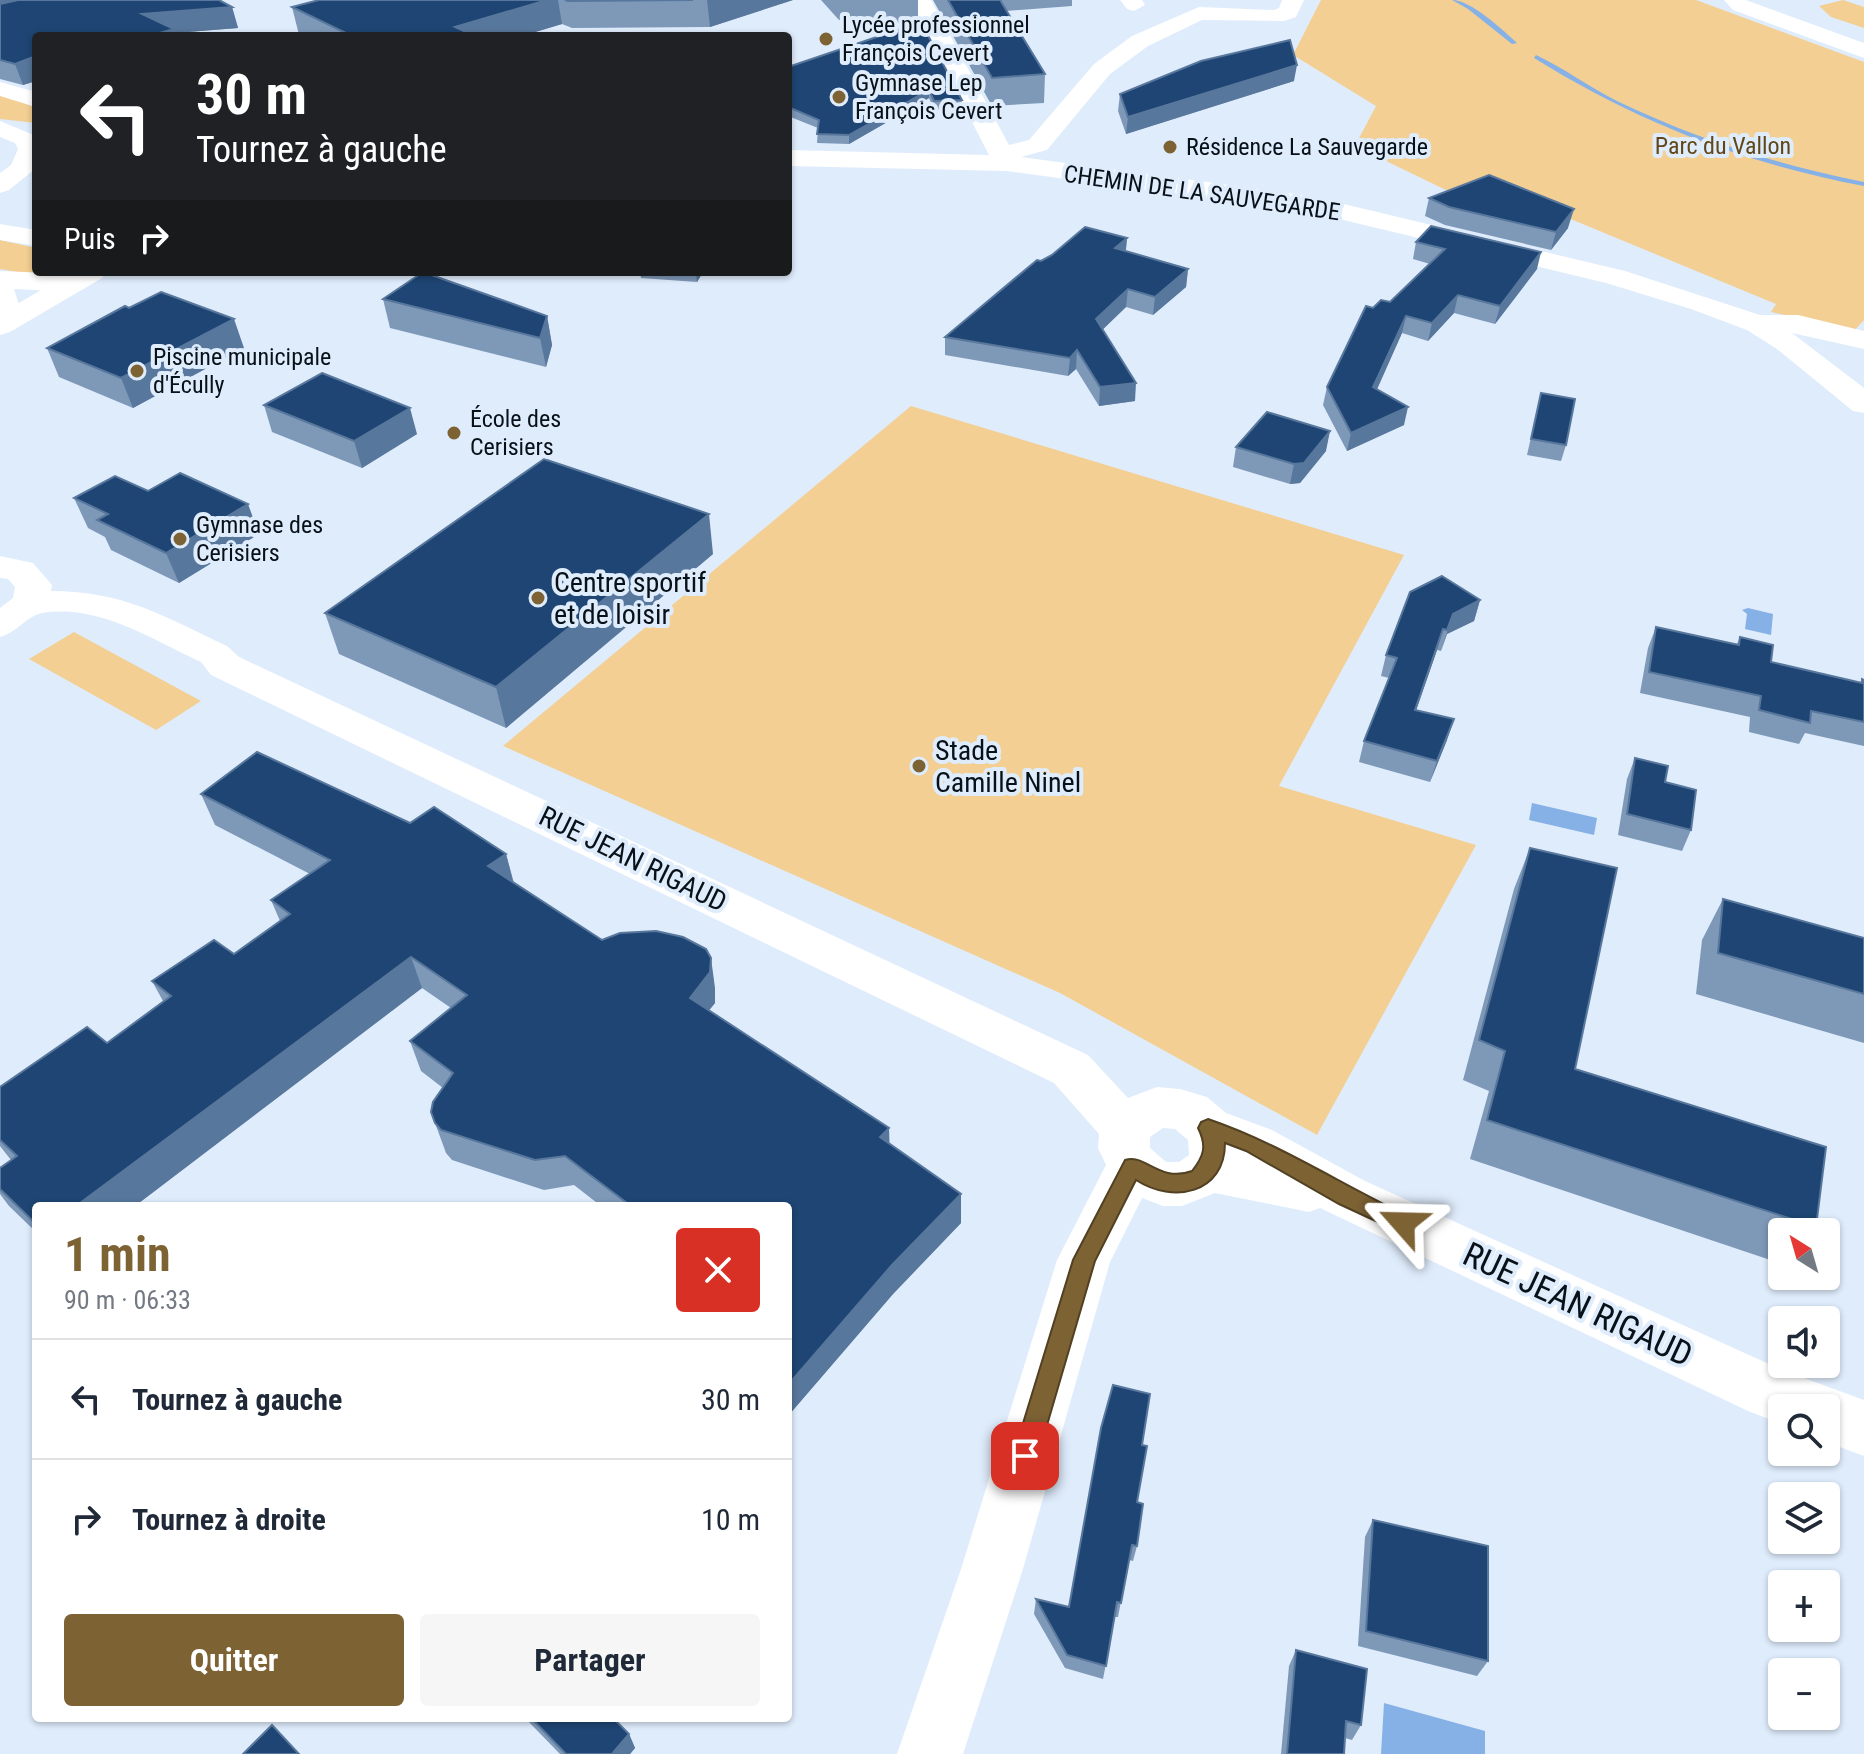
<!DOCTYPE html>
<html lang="fr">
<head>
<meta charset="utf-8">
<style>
  :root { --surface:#fff; --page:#f6f6f7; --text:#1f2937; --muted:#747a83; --line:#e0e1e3; --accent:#7d6234 }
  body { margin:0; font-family:"Roboto Condensed",sans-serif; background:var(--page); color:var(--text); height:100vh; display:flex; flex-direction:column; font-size:30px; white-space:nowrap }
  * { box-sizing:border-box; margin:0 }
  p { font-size:26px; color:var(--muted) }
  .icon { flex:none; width:44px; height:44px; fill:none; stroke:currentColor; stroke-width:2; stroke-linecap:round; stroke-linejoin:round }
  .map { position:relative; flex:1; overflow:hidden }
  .panel { position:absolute; left:32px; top:1202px; width:760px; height:520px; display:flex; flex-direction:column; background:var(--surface); border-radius:8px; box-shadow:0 2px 6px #0004 }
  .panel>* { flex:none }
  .hud { position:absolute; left:32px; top:32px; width:760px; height:244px; border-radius:8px; box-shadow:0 2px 6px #0004; background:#202124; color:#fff; overflow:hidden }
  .needle { width:52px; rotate:323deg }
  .controls { position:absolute; left:1768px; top:1218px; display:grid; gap:16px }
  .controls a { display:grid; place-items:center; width:72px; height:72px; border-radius:8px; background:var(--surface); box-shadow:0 2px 6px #0004; font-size:40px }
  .pin { position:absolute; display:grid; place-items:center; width:68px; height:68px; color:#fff; margin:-34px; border-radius:16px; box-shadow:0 4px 12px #0006 }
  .me { position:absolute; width:88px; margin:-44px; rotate:295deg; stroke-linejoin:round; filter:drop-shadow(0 0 6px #0008) }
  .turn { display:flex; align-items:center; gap:28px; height:168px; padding:0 32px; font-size:36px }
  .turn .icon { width:104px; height:104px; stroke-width:2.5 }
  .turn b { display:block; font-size:56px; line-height:68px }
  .then { display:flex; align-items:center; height:76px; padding:0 32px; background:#0003; gap:16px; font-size:30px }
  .round { display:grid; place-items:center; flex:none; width:84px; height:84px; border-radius:8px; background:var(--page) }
  .headline { display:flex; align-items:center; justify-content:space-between; height:136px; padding:0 32px }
  h1 { font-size:48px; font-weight:700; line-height:60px; color:var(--accent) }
  .primary-button { display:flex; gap:16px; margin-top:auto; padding:16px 32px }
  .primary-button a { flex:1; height:92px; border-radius:8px; background:var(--accent); color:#fff; font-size:32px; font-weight:700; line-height:92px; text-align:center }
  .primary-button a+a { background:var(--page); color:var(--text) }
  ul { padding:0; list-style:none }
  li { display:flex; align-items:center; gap:24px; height:120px; padding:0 32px; border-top:2px solid var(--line) }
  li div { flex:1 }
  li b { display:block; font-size:30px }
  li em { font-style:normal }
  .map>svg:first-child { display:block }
</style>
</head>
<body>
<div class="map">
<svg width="1864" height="1754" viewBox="0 0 1864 1754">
  <rect width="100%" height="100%" fill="#dfecfc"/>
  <g fill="#f3cf93">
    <polygon points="1321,0 1696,0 1864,62 1864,320 1854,331 1771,312 1776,304 1498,189 1450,192 1355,146 1376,106 1293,55"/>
    <polygon points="1843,0 1864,7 1864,28 1831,17 1819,6"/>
    <polygon points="0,93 36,108 36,123 0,119"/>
    <polygon points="0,240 36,248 36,272 50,272 28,274 0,269"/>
    <polygon points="911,406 1404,555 1279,786 1476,845 1317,1135 1060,993 503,746"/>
    <polygon points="74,632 201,701 156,730 29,659"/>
  </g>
  <g fill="#86b1e7">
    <polygon points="1748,608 1773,614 1771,635 1745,629 1747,614 1742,610"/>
    <polygon points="1532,803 1597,818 1594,835 1529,820"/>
    <polygon points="1384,1703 1485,1731 1485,1754 1381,1754"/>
  </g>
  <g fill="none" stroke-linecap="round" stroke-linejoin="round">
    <g fill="#86b1e7" fill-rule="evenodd">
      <path d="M1452,0C1471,0 1503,30 1517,43L1512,44L1468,9Z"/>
      <path d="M1536,55C1564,68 1589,87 1617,101C1696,139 1778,165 1864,182V186C1743,163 1639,123 1534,58Z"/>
    </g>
    <g fill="#fff" fill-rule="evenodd">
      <polygon points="909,0 931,0 1009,145 1029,140 1094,64 1132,36 1199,7 1274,10 1279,8 1282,0 1304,0 1296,17 1284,21 1202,20 1148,46 1110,74 1047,150 1021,157 1310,196 1625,271 1760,315 1798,315 1864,331 1864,349 1792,333 1864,388 1864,413 1853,411 1777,349 1747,330 1691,309 1606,283 1310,212 1006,171 788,166 788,150 989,155"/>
      <polygon points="1120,0 1142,0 1145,5 1134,11 1127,9"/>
      <polygon points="1724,0 1746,0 1864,43 1864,58 1733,10"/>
      <polygon points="0,82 36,92 36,107 0,96"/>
      <polygon points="72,272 106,272 102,278 10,332 0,335 0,314"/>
      <path d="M0,556L33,563L52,585L51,591C124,591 163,616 227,646L239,657L1088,1055L1128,1098L1157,1087L1180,1089L1207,1097L1226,1113L1272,1130L1365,1181L1782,1370L1864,1400V1456L1826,1442V1408H1782V1424L1748,1411L1320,1208L1309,1212L1215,1193L1182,1206H1163L1142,1198L1110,1262L1023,1569L963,1754H897L961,1569L1057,1260L1106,1165L1098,1148L1099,1134L1054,1083L211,675L201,662C151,639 99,604 42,613C27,616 16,633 0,637V608L13,598L15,587L8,579L0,578ZM1163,1128L1175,1129L1188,1140L1189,1155L1179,1162H1166L1150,1148V1137Z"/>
    </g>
    <g fill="#fff" fill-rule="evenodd">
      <polygon points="0,121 36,136 35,169 9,190 0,193 0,173 11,165 18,149 15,143 0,137"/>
      <polygon points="0,224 36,230 36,246 0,240"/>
      <polygon points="0,271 74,274 84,277 88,283 84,289 74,292 14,289 24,320 19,326 0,327"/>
    </g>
  </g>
  <g fill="#7e98b8">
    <polygon points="0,0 232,7 238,28 175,33 36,36 36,81 23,85 0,79"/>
    <polygon points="319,0 793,0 710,27 572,28 562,24 522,36 302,36 299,35 292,7"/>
    <polygon points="821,0 918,0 918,23 962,100 961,108 934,110 929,98 849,144 817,143 818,128 788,116 788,67 915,24 839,20"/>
    <polygon points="933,0 1072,0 1072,6 1006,11 1045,74 1044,103 992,106"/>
    <polygon points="1294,81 1126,134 1118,111 1120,94"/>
    <polygon points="1429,198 1568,228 1551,250 1445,225 1425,216"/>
    <polygon points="1127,238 1126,251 1188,269 1186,287 1153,315 1126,307 1102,330 1135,401 1099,406 1076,369 1068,376 945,355 945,337 1041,261"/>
    <polygon points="1416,242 1537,269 1495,324 1454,313 1428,341 1402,333 1377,389 1404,425 1347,451 1323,405 1327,387 1373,308 1390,302 1430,264 1413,259"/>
    <polygon points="640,272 703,272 697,282 641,278"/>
    <polygon points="383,299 547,316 552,345 546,367 390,328"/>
    <polygon points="129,308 244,348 133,408 59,377 47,348"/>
    <polygon points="1541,393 1566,445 1561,461 1527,455"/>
    <polygon points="264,405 417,434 362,468 272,432"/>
    <polygon points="1236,447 1326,451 1300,483 1290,484 1233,467"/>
    <polygon points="148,491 259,534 179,583 111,550 105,537 88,528 74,498"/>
    <polygon points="713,554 506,728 339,654 325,613"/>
    <polygon points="1480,600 1474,621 1447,634 1441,651 1437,650 1416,710 1447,740 1430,782 1359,762 1364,741 1389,678 1381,676 1386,655"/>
    <polygon points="1656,627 1737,644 1740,637 1771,662 1860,683 1862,679 1864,680 1864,746 1805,733 1799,744 1749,732 1750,717 1640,693 1648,648"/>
    <polygon points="1635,758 1665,782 1691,830 1682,851 1618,835 1627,779"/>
    <polygon points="201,794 410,823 506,854 514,883 602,940 715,988 715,1003 709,1010 890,1144 961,1194 961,1223 893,1294 788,1416 788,1206 601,1206 574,1185 544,1190 452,1160 446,1153 431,1112 443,1088 421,1071 410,1041 451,1008 422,988 135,1206 36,1206 36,1232 9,1206 0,1194 0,1168 11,1160 0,1146 0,1087 107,1043 163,1001 152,981 234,954 280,921 271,900 310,874 215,825"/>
    <polygon points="1530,848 1575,1069 1816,1227 1812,1232 1782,1232 1782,1264 1470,1159 1489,1091 1463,1080 1514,889"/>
    <polygon points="1723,899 1864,938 1864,1043 1696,994 1702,940"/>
    <polygon points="1142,1445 1137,1502 1137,1546 1133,1561 1129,1560 1118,1617 1115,1617 1103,1679 1065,1668 1034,1614 1036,1599 1069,1607"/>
    <polygon points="1373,1520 1488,1661 1477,1676 1358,1646 1365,1537"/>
    <polygon points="1296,1650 1361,1725 1352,1740 1345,1738 1344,1754 1281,1754 1289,1666"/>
    <polygon points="525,1718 613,1718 629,1734 635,1748 630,1754 560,1754"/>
  </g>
  <g fill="#58779c">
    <polygon points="0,0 36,0 0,9"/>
    <polygon points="547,0 558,0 562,24 522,36 456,36 455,27"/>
    <polygon points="707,0 793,0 710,27"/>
    <polygon points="232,7 238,28 175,33 176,36 149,36 142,14"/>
    <polygon points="36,56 36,81 23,85 15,64"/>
    <polygon points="1297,65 1294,81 1126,134 1128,117"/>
    <polygon points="929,90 929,98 849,144 849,135"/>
    <polygon points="1574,209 1568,228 1551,250 1556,232"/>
    <polygon points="1127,238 1125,256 1115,248"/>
    <polygon points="1541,252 1537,269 1495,324 1500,306"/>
    <polygon points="1188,269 1186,287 1153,315 1155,297"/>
    <polygon points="696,272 703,272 697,282"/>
    <polygon points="1128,289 1126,307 1094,338 1096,319"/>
    <polygon points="1458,295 1454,313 1428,341 1432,323"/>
    <polygon points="547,316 552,345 546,367 540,338"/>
    <polygon points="1406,316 1402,333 1370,405 1373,387"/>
    <polygon points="234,319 244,348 133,408 121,378"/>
    <polygon points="1077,350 1076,369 1068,376 1070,358"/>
    <polygon points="1136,383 1135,401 1099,406 1100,387"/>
    <polygon points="1408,407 1404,425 1347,451 1351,433"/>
    <polygon points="410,408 417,434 362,468 354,441"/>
    <polygon points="1330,431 1326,451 1300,483 1290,484 1294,464"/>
    <polygon points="248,504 259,534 179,583 166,553"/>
    <polygon points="709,514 713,554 506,728 496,687"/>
    <polygon points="1480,600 1474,621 1447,634 1441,651 1453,614"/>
    <polygon points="1443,629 1437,650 1409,731 1415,710"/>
    <polygon points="1454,719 1447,740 1430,782 1437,761"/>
    <polygon points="506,854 514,885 488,866"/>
    <polygon points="411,957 422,988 135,1206 76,1206"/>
    <polygon points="711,958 715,988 715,1003 695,1028 690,998"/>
    <polygon points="889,1128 890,1158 880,1137"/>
    <polygon points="961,1194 961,1223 893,1294 788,1416 788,1385 892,1265"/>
    <polygon points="629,1734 635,1748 630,1754 612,1754"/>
  </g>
  <g fill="#1e4573" stroke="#58779c" stroke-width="2">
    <polygon points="18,0 219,0 232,7 142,14 174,29 149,36 36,36 36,56 15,64 0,60 0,4"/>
    <polygon points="319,0 547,0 455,27 475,36 352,36 292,7"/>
    <polygon points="565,0 693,0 568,1"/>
    <polygon points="948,0 1000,0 1045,74 992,78"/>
    <polygon points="921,22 962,100 934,101 929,90 849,135 817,134 819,120 788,107 788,67"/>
    <polygon points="1290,40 1297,65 1128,117 1120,94 1201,61"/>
    <polygon points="1489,175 1574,209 1556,232 1449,207 1429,198"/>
    <polygon points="1431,226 1541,252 1500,306 1458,295 1432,323 1406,316 1373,387 1408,407 1351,433 1327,387 1366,306 1373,308 1381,300 1390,302 1445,249 1416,242"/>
    <polygon points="1085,227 1127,238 1115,248 1188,269 1155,297 1128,289 1096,319 1136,383 1100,387 1077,350 1070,358 945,337 1037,260 1041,261 1052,255"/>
    <polygon points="423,272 547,316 540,338 383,299"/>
    <polygon points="161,292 234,319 121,378 47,348 125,306 129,308"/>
    <polygon points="322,373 410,408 354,441 264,405"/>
    <polygon points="1541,393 1575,399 1566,445 1531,439"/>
    <polygon points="1267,412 1330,431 1304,463 1294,464 1236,447"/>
    <polygon points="544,459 709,514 496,687 325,613"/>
    <polygon points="180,473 248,504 166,553 97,520 108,514 74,498 115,476 148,491"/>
    <polygon points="1442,576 1480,600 1453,614 1447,630 1443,629 1415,710 1454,719 1437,761 1364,741 1397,658 1386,655 1410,592"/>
    <polygon points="1656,627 1739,645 1740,637 1773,645 1771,662 1862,683 1862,679 1864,680 1864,722 1811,711 1810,723 1759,710 1761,696 1649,672"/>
    <polygon points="257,752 410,823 434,807 506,854 488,866 602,940 620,933 656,931 683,937 706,949 711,958 710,972 690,998 889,1128 880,1137 961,1194 892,1265 788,1385 788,1206 631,1206 565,1156 535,1160 441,1130 435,1123 431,1112 433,1102 453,1073 410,1041 467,995 411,957 76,1206 36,1206 36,1224 0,1189 0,1168 17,1156 0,1140 0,1087 87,1027 107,1043 171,996 152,981 214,940 234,954 290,914 271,900 330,860 201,794"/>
    <polygon points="1635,758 1668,766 1665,782 1696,790 1691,830 1627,814"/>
    <polygon points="1530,848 1617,868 1575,1069 1826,1147 1816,1227 1487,1120 1505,1051 1479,1040"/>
    <polygon points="1723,899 1864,938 1864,994 1718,953"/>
    <polygon points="1113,1385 1150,1394 1142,1445 1147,1446 1137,1502 1143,1504 1137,1546 1132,1545 1121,1603 1117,1602 1106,1666 1067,1655 1036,1599 1069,1607 1101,1428"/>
    <polygon points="1373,1520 1488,1546 1488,1661 1366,1631"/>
    <polygon points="1296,1650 1367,1669 1361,1725 1346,1721 1344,1754 1287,1754"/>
    <polygon points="531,1718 613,1718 629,1734 612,1754 566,1754"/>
    <polygon points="272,1725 299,1754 243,1754"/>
  </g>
  <path fill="#7d6234" stroke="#514022" stroke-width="2" d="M1208,1119C1279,1143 1342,1185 1410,1217L1414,1223L1410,1230L1403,1233L1395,1230L1339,1204L1246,1151L1225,1143C1225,1194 1173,1204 1136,1180L1095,1261L1038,1456L1034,1465L1025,1468L1017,1465L1013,1456L1073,1260L1125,1160C1145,1153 1159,1183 1192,1171C1204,1156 1207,1146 1198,1128L1201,1122Z"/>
  <g fill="#7d6234" stroke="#dfecfc" stroke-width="3">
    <circle cx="826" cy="39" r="8"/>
    <circle cx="839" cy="97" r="8"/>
    <circle cx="1170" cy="147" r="8"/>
    <circle cx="137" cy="371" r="8"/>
    <circle cx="454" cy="433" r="8"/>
    <circle cx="180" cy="539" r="8"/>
    <circle cx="538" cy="598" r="8"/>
    <circle cx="919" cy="766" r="8"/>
  </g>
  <g text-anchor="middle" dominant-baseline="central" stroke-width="8" stroke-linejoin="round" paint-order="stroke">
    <g font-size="24" fill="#081018" stroke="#dfecfc" text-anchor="start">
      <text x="842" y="25">Lycée professionnel<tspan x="842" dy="28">François Cevert</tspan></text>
      <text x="855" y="83">Gymnase Lep<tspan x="855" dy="28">François Cevert</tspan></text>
      <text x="1186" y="147">Résidence La Sauvegarde</text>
      <text x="153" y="357">Piscine municipale<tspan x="153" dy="28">d'Écully</tspan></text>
      <text x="470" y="419">École des<tspan x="470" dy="28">Cerisiers</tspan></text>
      <text x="196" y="525">Gymnase des<tspan x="196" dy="28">Cerisiers</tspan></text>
    </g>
    <g font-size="24" fill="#614717" stroke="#dfecfc">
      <text x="1723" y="146">Parc du Vallon</text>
    </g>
    <g font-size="24" fill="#081018" stroke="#dfecfc">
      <text transform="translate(1202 193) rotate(8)">CHEMIN DE LA SAUVEGARDE</text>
    </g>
    <g font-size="28" fill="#081018" stroke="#dfecfc" text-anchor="start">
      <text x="554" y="582">Centre sportif<tspan x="554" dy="32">et de loisir</tspan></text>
      <text x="935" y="750">Stade<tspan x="935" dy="32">Camille Ninel</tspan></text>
    </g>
    <g font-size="28" fill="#081018" stroke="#dfecfc">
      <text transform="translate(633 859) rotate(26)">RUE JEAN RIGAUD</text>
    </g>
    <g font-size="34" fill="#081018" stroke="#dfecfc">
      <text transform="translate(1578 1304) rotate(25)">RUE JEAN RIGAUD</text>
    </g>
  </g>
</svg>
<div class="controls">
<a><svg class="needle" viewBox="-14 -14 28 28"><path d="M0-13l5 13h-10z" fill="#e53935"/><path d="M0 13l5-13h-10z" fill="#747a83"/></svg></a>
<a><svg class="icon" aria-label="sound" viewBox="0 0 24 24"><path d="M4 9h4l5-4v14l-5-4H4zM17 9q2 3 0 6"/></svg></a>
<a><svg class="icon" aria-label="search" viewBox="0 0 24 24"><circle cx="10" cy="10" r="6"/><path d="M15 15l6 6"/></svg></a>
<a><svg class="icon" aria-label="layers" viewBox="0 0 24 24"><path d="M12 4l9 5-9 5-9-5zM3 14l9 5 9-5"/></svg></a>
<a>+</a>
<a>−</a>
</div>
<div class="pin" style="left:1025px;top:1456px;background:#d93025"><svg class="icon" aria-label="arrive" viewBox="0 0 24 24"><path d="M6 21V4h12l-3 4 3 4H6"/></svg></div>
<svg class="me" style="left:1403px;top:1223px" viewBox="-20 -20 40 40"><path d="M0-17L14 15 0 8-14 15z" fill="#7d6234" stroke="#fff" stroke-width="4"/></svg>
<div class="hud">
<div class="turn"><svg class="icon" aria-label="left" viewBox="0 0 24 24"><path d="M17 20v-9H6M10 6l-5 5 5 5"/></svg><div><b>30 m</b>Tournez à gauche</div></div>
<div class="then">Puis<svg class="icon" aria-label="right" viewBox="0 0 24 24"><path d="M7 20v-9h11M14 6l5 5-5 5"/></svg></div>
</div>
<section class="panel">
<div class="headline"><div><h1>1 min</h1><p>90 m · 06:33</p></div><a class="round" style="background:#d93025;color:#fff"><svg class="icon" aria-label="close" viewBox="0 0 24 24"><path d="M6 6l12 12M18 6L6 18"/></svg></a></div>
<ul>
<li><svg class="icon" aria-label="left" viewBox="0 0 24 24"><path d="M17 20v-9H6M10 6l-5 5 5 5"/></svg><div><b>Tournez à gauche</b></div><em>30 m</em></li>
<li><svg class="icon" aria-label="right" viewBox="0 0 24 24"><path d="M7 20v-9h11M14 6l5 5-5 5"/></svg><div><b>Tournez à droite</b></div><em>10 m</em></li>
</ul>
<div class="primary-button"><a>Quitter</a><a>Partager</a></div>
</section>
</div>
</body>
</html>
